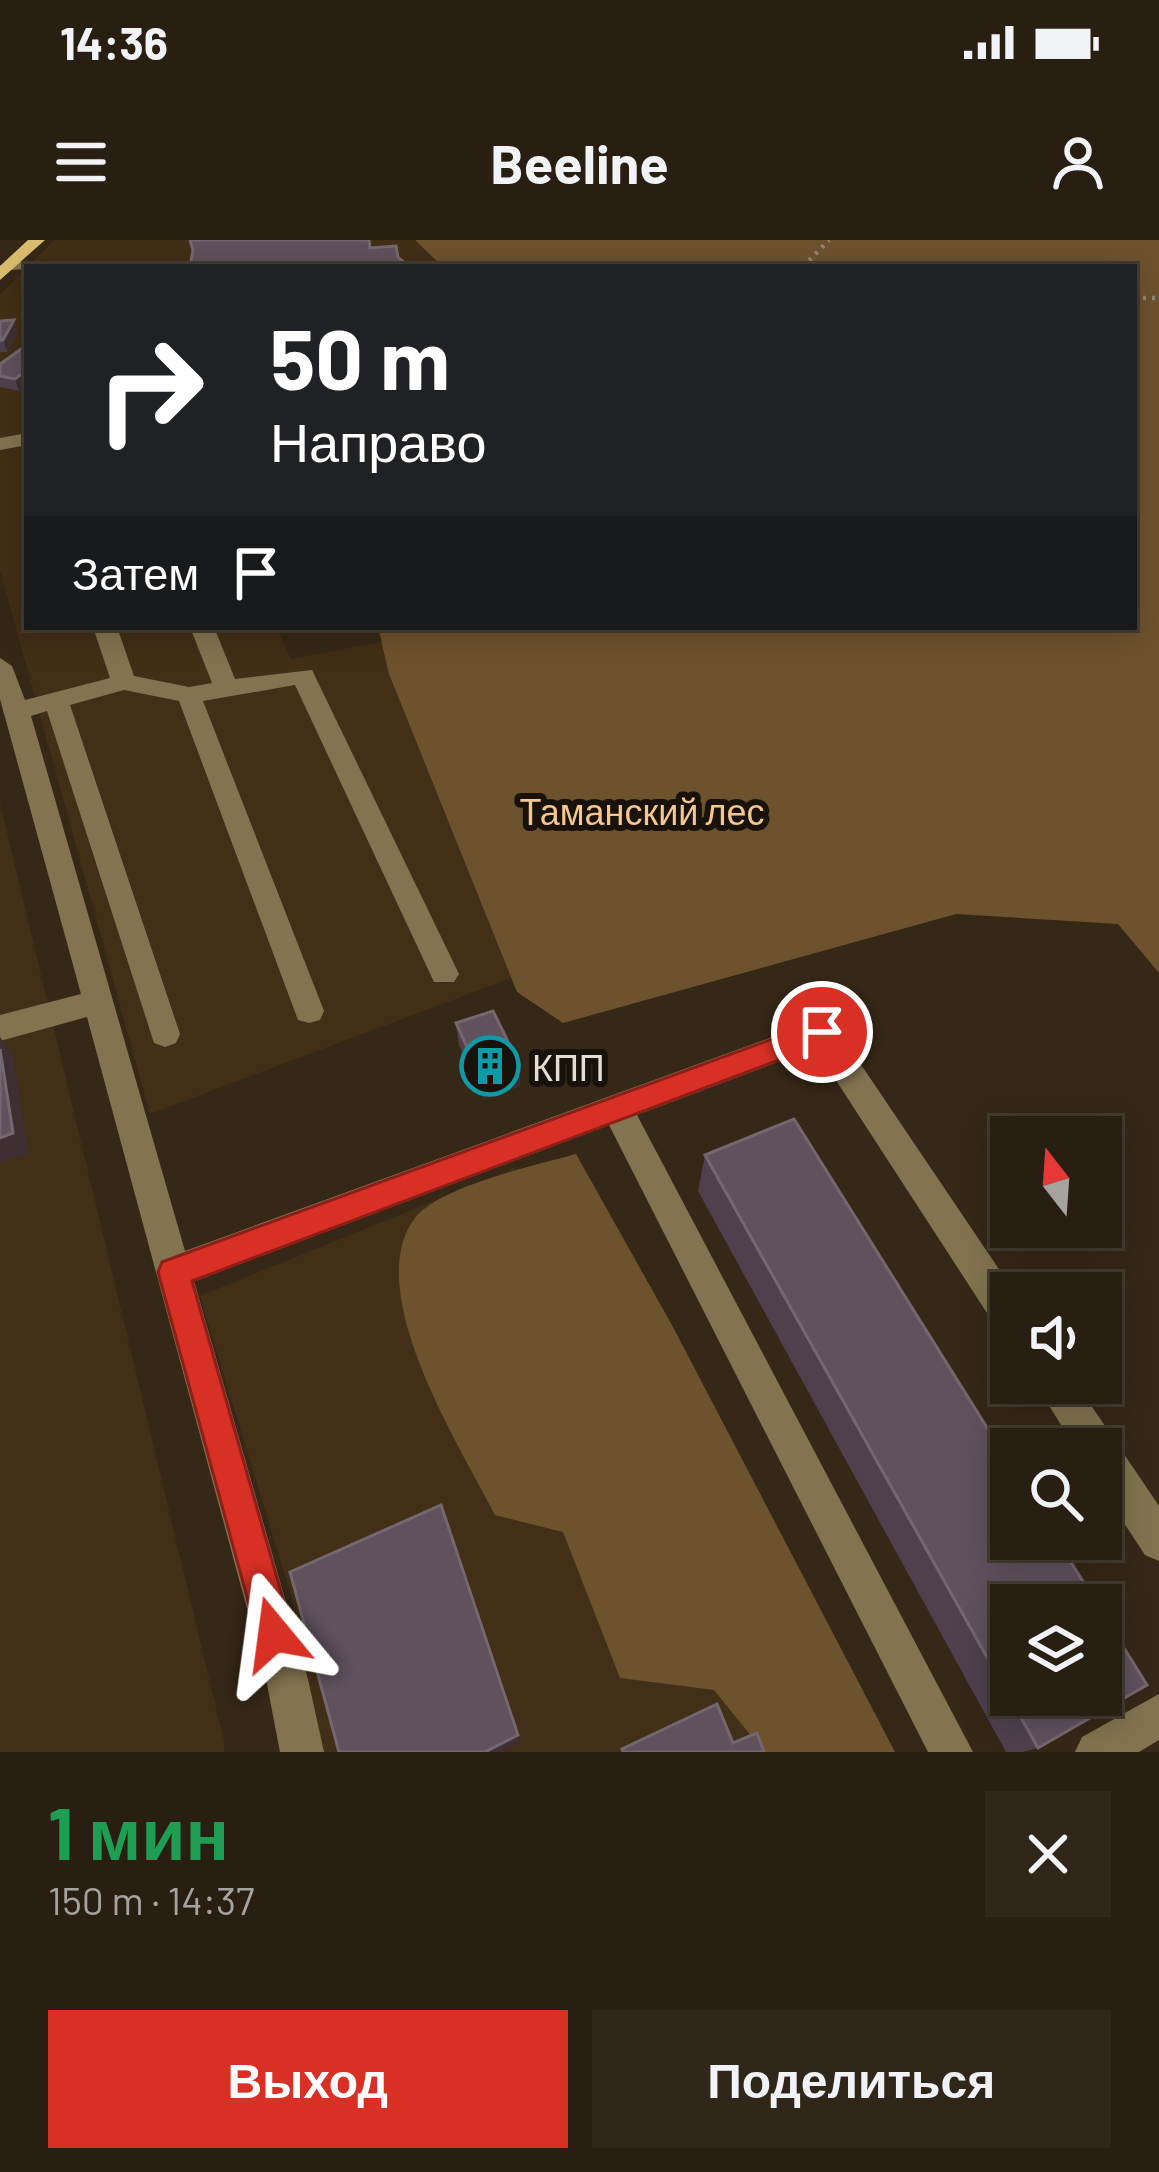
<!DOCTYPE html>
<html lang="ru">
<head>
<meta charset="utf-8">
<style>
  :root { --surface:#281e11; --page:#30271a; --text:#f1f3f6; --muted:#a5a29f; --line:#443c31; --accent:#d93025 }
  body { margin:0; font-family:Barlow,sans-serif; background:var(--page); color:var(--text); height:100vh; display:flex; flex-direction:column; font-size:45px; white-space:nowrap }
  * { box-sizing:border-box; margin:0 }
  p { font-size:39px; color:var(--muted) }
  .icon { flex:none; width:66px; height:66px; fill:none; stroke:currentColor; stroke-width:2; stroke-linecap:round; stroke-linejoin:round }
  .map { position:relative; height:1512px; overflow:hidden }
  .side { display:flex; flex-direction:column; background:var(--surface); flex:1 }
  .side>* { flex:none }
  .hud { position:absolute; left:24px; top:24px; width:1113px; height:366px; border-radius:0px; box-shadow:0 6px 30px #0003,0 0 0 3px var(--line); background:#202124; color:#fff; overflow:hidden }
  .needle { width:78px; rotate:343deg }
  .tools { position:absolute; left:990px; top:876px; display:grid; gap:24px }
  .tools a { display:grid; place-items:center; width:132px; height:132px; border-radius:0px; background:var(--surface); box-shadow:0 6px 30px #0003,0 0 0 3px var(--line); font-size:60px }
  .pin { position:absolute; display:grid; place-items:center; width:102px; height:102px; color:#fff; margin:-51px; border:6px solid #fff; border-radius:50%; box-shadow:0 3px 12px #0007 }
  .me { position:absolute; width:132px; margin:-66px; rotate:344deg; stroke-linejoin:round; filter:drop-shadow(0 0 9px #0008) }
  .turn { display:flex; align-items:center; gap:42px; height:252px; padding:0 48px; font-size:54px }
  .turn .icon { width:156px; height:156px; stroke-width:2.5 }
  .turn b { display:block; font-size:84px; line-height:102px }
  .then { display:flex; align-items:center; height:114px; padding:0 48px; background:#0003; gap:24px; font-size:45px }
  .round { display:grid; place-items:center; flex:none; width:126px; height:126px; border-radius:0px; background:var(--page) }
  .overview { display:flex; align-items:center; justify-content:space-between; height:204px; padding:0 48px }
  h1 { font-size:72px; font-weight:700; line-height:90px; color:#1e9e55 }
  .action { display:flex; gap:24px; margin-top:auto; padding:24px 48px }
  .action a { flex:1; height:138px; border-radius:0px; background:var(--accent); color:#fff; font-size:48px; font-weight:700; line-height:138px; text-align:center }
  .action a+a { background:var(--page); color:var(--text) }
  .status { display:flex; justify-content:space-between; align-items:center; height:84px; padding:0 60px; background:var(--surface); direction:ltr }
  .status svg { height:33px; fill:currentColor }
  header { display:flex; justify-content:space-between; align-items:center; height:156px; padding:0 48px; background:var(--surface); font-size:54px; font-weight:700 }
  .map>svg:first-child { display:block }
</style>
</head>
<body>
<div class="status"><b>14:36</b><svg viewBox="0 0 49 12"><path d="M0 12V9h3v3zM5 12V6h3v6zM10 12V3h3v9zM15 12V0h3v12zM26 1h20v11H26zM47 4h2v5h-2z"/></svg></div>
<header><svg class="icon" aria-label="menu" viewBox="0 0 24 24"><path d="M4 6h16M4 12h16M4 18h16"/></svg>Beeline<svg class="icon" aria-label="person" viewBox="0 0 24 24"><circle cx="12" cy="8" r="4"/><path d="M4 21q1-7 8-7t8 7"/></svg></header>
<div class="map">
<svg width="1159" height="1512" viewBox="0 0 1159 1512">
  <rect width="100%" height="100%" fill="#362817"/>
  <g fill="#412f17">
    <polygon points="54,0 443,0 477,27 28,27"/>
    <polygon points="27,28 27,387 276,387 291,419 387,401 546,725 150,874 0,330 0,55"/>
    <polygon points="0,563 224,1501 224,1512 0,1512"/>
    <polygon points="514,928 770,1512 323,1512 292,1359 200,1056"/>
  </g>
  <g fill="#6d522e">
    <polygon points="415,0 1159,0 1159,733 1118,684 956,674 563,783 517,752 389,434 378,387 1134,387 1134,27 443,27"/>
    <path d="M576,914L673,1087L895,1512H764L714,1450L620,1438L563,1292L495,1275C460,1206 360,1050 415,978C439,946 537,925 576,914Z"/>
  </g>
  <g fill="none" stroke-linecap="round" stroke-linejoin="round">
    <g stroke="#928779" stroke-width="4.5" stroke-dasharray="3 6" stroke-linecap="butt">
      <polyline points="803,27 829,0"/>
      <polyline points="1134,58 1159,58"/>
    </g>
    <g fill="#827450" fill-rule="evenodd">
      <polygon points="5,21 61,21 69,26 11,30 5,29"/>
      <polygon points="27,193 27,205 0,210 0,198"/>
      <polygon points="93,387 117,387 134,436 189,447 212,443 190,387 214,387 235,439 312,430 459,734 454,742 434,742 295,445 203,461 324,771 320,780 309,783 298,780 179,461 124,450 70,465 180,794 176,803 165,807 154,803 47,471 31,476 185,1011 811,783 822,779 833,783 1015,1053 1011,1053 1011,1095 998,1090 815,808 637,875 973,1512 928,1512 609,885 194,1041 308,1439 324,1512 280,1512 266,1439 87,777 0,801 0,775 81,754 0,459 0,418 12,426 25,460 110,438"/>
      <polygon points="1035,1143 1076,1143 1159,1266 1159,1321 1145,1315 1101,1248 1101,1209 1076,1209"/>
      <polygon points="1159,1454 1159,1500 1139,1512 1075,1512 1082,1497"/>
    </g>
    <polygon fill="#dabd6e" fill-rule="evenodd" points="28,0 45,0 0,40 0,26"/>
  </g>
  <g fill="#50404e">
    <polygon points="0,81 18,92 7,112 0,112"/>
    <polygon points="27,105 27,146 19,151 0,147 0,124"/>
    <polygon points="456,783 519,824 520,846 484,859 459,805"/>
    <polygon points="705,915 1038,1508 1023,1512 1006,1512 698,951"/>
  </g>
  <g fill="#3f2f32">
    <polygon points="14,80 18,92 7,112 3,100"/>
    <polygon points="27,130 27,146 19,151 15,139"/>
    <polygon points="0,797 13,816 29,914 0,923"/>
    <polygon points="519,824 520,846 484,859 481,838"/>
    <polygon points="448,1282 521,1502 502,1512 485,1512"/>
  </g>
  <g fill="#60515c" stroke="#75676f" stroke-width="3">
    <polygon points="190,0 369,0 370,8 396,6 398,17 409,27 190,27 193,10"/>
    <polygon points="14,80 3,100 0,100 0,81"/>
    <polygon points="27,105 27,130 15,139 0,136 0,124"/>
    <polygon points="493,771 519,824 481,838 456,783"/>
    <polygon points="0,809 13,893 0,898"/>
    <polygon points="794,879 1011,1226 1011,1299 1056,1299 1098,1365 1011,1365 1011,1455 1101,1455 1101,1371 1147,1445 1038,1508 705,915"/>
    <polygon points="441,1265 518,1495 485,1512 339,1512 290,1332"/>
    <polygon points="717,1464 733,1503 757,1493 764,1512 623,1512 622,1509"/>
  </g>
  <polygon fill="#d93025" stroke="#8d1f18" stroke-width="3" points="822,781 832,784 836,792 832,800 192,1041 293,1394 288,1408 274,1413 261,1408 158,1032 162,1022"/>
  <defs>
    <symbol id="building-ring" viewBox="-11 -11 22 22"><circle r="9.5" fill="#18120b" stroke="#0f9aa8" stroke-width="1.5"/><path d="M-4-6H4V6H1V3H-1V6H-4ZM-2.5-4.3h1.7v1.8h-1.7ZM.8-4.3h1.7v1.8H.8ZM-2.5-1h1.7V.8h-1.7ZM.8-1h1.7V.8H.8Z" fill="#0f9aa8"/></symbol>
  </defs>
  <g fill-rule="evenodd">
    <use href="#building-ring" x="457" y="793" width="66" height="66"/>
  </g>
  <g text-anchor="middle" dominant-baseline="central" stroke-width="12" stroke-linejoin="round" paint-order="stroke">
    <g font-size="36" fill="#f6c78c" stroke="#18120b">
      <text x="642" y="570">Таманский лес</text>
    </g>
    <g font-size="36" fill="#e6ddd2" stroke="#18120b" text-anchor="start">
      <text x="532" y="826">КПП</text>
    </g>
  </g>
</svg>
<div class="tools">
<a><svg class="needle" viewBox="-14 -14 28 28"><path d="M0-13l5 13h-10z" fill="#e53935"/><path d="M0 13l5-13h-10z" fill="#a5a29f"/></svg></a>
<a><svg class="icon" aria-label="sound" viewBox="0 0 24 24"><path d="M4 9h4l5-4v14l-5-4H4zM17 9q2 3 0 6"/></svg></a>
<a><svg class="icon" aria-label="search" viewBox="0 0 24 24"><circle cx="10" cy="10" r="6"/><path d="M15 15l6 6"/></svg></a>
<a><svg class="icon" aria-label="layers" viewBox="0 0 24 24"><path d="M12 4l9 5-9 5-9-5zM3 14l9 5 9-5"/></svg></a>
</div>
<div class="pin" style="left:822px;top:792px;background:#d93025"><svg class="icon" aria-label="arrive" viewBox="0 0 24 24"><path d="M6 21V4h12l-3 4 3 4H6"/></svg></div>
<svg class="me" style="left:274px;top:1394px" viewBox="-20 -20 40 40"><path d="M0-17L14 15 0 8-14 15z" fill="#d93025" stroke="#fff" stroke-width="4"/></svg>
<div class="hud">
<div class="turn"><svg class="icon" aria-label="right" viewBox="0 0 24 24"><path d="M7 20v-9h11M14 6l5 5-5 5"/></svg><div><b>50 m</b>Направо</div></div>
<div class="then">Затем<svg class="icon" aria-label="arrive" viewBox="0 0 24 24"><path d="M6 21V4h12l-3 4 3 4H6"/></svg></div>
</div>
</div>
<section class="side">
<div class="overview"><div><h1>1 мин</h1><p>150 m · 14:37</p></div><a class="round"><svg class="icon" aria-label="close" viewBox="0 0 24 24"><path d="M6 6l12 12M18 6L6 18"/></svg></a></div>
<div class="action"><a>Выход</a><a>Поделиться</a></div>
</section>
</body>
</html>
